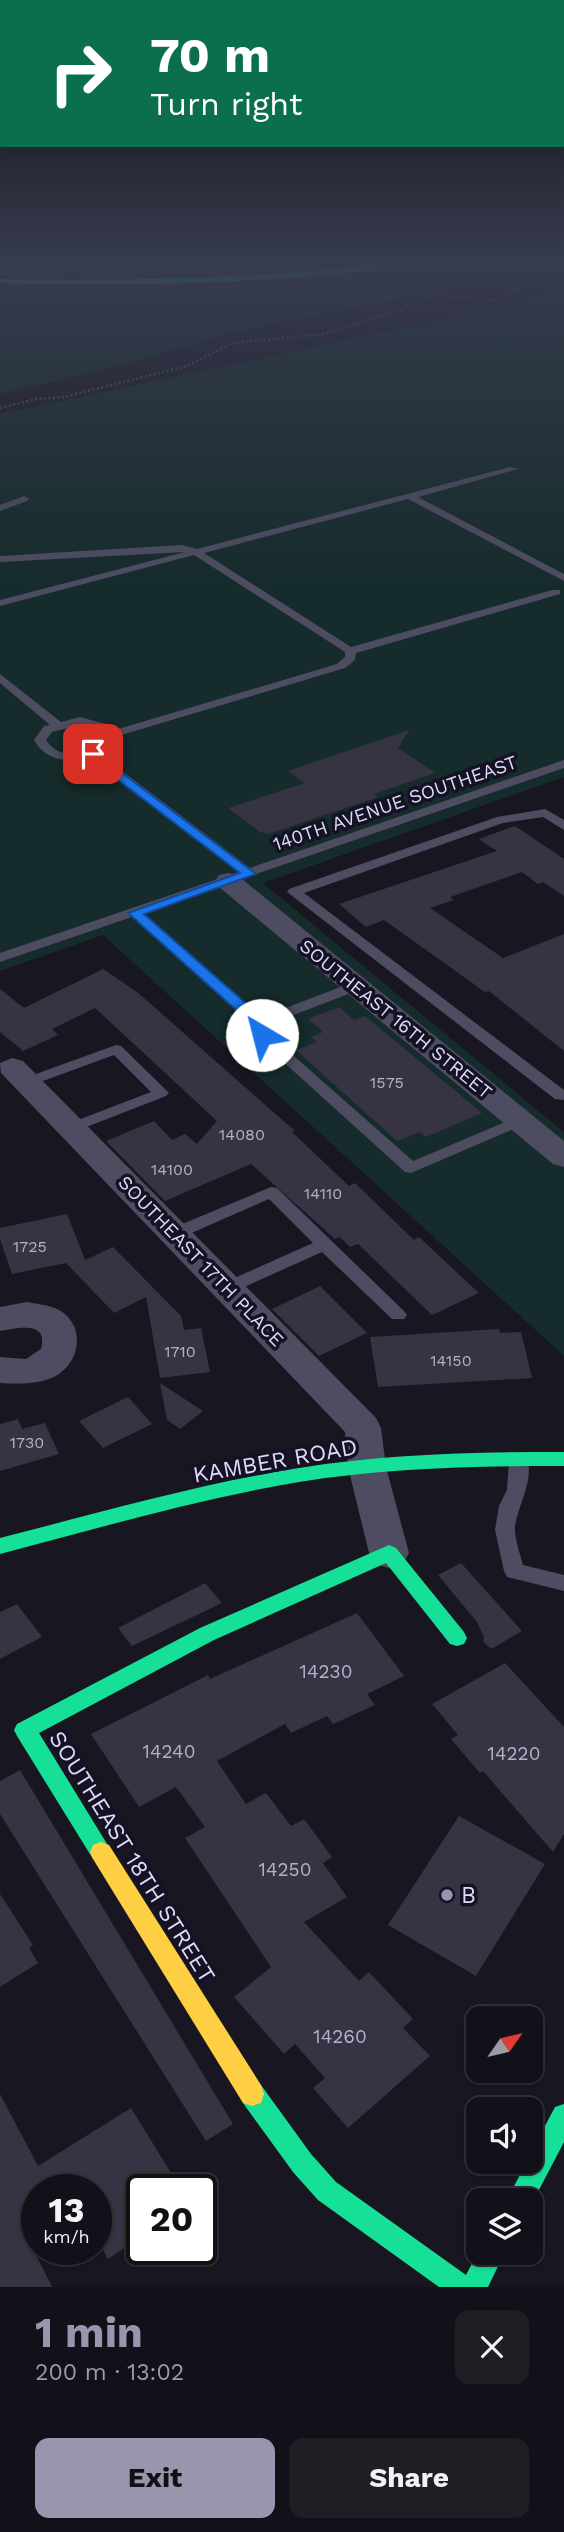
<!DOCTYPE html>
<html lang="en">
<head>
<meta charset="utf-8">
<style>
  :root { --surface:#121018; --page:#1f1e25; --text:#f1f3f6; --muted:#9c9da2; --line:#313037; --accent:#9895ae }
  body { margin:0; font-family:"Work Sans",sans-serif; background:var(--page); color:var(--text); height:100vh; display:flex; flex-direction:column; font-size:26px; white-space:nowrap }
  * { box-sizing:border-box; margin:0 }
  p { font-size:23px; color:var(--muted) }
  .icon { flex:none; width:38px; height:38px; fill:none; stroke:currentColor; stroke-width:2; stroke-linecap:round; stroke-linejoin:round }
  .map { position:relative; height:2287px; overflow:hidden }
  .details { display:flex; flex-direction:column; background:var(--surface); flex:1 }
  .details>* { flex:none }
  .guide { position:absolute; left:0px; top:0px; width:565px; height:147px; box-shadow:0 2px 5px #0004,0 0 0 2px var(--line); background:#0b6e4f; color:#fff; overflow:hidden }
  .needle { width:46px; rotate:56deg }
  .tools { position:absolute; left:466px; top:2006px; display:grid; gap:14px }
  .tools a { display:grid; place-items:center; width:77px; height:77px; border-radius:14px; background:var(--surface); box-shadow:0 2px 5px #0004,0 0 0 2px var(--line); font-size:35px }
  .speed { position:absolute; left:21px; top:2174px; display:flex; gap:14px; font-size:35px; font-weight:700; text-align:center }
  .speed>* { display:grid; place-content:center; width:91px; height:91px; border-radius:50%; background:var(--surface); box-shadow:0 2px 5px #0004,0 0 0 2px var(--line); line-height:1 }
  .speed small { font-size:18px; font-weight:400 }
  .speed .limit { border:4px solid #111; border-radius:10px; background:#fff; color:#111 }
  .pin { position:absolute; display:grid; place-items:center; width:60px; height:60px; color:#fff; margin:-30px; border-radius:14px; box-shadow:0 4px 10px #0006 }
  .me { position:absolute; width:77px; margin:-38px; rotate:323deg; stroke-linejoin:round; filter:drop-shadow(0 0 5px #0008) }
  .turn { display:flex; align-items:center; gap:24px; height:147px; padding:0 35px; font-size:32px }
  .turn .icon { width:91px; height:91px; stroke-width:2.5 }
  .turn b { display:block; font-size:49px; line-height:60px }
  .round { display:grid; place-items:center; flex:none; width:74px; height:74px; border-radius:14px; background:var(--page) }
  .headline { display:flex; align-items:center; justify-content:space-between; height:119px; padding:0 35px }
  h1 { font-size:42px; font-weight:700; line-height:52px; color:var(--accent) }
  .button { display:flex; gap:14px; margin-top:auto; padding:14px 35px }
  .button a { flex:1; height:80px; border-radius:14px; background:var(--accent); color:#111; font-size:28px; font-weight:700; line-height:80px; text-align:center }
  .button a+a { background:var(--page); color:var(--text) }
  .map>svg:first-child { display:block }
</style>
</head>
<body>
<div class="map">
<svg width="564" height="2287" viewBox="0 0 564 2287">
  <rect width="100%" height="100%" fill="#181620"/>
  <g fill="#162b2b">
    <polygon points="0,261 564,261 564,266 242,330 115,367 0,394 0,283 103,279 0,278"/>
    <polygon points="564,290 564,777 263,883 564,1132 564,1356 103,935 0,971 0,414 422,324"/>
  </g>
  <g fill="#363442">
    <polygon points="409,730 398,748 435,773 374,794 378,797 268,834 260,832 228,808 305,783 288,771"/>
    <polygon points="515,826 564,859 564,896 543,882 538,884 522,872 450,897 454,900 430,908 503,958 564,934 564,1051 489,991 485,992 384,920 366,927 339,904 497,851 479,839"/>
    <polygon points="103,969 137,992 295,1131 292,1132 349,1186 355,1183 414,1240 419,1237 479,1293 432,1315 358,1244 350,1247 340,1237 335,1239 251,1164 165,1201 106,1141 154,1121 172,1140 185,1134 197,1144 217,1121 95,1008 52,1029 58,1035 23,1051 0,1032 0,989 24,1008"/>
    <polygon points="339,1007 354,1020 365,1016 482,1113 426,1137 420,1132 397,1141 296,1050 317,1042 311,1037 323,1032 308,1019"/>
    <polygon points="67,1214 85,1260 113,1247 181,1316 184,1330 201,1328 210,1372 160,1378 146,1297 114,1313 66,1263 12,1274 0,1239 0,1228"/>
    <polygon points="320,1286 367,1333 319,1356 272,1309"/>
    <polygon points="499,1329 500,1333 521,1332 532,1378 378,1387 370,1337"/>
    <polygon points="160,1383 203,1411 180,1429 167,1420"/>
    <polygon points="128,1397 152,1424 103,1448 79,1421"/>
    <polygon points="18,1419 22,1429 45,1423 59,1454 0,1471 0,1424"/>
    <polygon points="461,1563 522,1631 491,1649 483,1641 484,1637 477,1622 438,1575"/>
    <polygon points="205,1583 222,1603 132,1646 118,1628"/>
    <polygon points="17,1604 42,1637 0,1659 0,1612"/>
    <polygon points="357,1613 404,1676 367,1694 375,1705 333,1724 327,1716 291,1733 285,1724 217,1761 246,1804 266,1793 291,1826 304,1819 332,1857 323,1863 347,1897 304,1922 359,1981 369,1972 413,2019 403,2028 430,2056 348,2128 313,2088 325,2078 295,2044 284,2054 234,1997 271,1967 185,1838 205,1827 176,1787 139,1807 91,1734 208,1675 210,1679"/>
    <polygon points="505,1663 564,1727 564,1834 553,1852 483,1771 480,1773 451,1739 458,1735 432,1704"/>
    <polygon points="20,1770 233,2124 206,2141 0,1814 0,1781"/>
    <polygon points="459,1816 545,1864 476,1976 388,1925"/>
    <polygon points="0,1894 33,1945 29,1948 38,1963 0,1987"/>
    <polygon points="0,2094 38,2166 131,2108 181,2189 142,2189 142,2236 108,2259 96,2237 96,2189 37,2189 37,2209 24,2218 31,2232 26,2235 52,2287 0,2287"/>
  </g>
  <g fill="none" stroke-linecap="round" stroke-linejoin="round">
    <g stroke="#48525c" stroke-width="2.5" stroke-dasharray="2 2.5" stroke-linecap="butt">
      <polyline points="517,271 540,261"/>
      <polyline points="0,408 36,399 64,397 187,366 232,343 323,334 396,311 406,307 409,300 435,296 493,300 503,298 512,290 539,284 539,281 517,272"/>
    </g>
    <g fill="#4e4c60" fill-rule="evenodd">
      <path d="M510,467L518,469L418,497L564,574V581L408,499L204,553L351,647L552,590H560V594L356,653L355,660L345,668L118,736V743L101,755L250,868L564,760V768L143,913L262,1017L351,983H361L363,986L361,989L268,1025L269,1034L413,1161L515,1118L520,1116L528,1121L525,1124L411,1173L405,1172L257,1038L253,1024L132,917L0,962V953L238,872L90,758C67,763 46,761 34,740L44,726L50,725L0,683V674L61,722L80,717L113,726L115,730L337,664L345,657V652L194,555L0,606V600L185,552L0,562V556L182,545L197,549ZM80,725L104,731L108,740C93,755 59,762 46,740L52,732Z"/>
      <polygon points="24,496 29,499 27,501 0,511 0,505"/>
      <polygon points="545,809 564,820 564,830 543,817 503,823 304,893 564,1090 564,1100 555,1099 287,892 289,889 497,817"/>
      <polygon points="116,1045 121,1046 166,1090 169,1093 166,1096 71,1133 63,1128 65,1125 151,1092 114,1055 32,1085 27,1087 19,1082 22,1079"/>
      <polygon points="271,1187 277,1188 404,1311 407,1315 404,1319 392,1319 322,1252 233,1292 221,1292 218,1288 221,1284 313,1243 269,1199 180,1238 168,1238 166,1234 168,1230"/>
      <path d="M518,1452L525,1454C537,1476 518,1504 515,1526C514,1538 520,1553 523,1565L564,1575V1591L507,1577L504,1571L495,1530L499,1506L507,1490L509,1459L511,1454Z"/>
    </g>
    <g fill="#4e4c60" fill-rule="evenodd">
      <polygon points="228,873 237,875 564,1141 564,1167 553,1164 219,887 215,881 219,875"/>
      <polygon points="12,1058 23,1061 376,1418 381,1428 386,1467 409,1553 403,1564 389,1568 375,1564 369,1553 348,1467 345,1432 1,1073 0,1063"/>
      <path d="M27,1302C37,1304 50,1305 59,1310C84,1324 82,1358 59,1374C42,1385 19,1384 0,1383V1357L26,1359L41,1349C49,1320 17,1328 0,1331V1307Z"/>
    </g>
    <g fill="#16e098" fill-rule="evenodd">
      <path d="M415,261H435C418,270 377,270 356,272C238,284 119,286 0,283V279C139,282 277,277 415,261Z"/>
      <path d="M564,1452V1466C476,1466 387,1468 299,1482C198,1499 99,1528 0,1554V1538C99,1513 198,1484 299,1468C387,1454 476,1452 564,1452Z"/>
      <polygon points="389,1545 396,1548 464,1632 467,1638 464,1644 457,1646 450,1644 386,1563 214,1640 39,1733 112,1852 109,1859 101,1862 93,1859 17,1736 14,1730 17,1724 200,1628"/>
      <polygon points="252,2082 261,2085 311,2154 336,2182 466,2275 478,2252 505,2252 488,2287 439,2287 318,2200 293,2172 243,2103 240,2094 243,2085"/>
      <polygon points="564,2104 564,2142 530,2207 530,2200 507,2200 527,2161 530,2161 530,2154 555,2107"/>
    </g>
    <polygon fill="#ffcf43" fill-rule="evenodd" points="101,1842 109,1845 261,2085 264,2094 261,2103 252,2106 243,2103 93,1859 90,1852 93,1845"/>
  </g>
  <linearGradient id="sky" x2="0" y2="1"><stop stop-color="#0d0c12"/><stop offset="0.45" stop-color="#373c4e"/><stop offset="1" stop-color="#373c4e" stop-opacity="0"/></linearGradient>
  <rect width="564" height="581" fill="url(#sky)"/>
  <polygon fill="#1a73e8" stroke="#114b97" stroke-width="2" points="93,751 256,874 144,914 265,1020 270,1035 268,1038 257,1038 253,1025 128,913 240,873 88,757 88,752"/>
  <circle fill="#9895ae" stroke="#151224" stroke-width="2.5" cx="447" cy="1895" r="7"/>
  <g text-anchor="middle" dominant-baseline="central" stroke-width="7" stroke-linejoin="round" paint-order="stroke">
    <g font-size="16" fill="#b3b0cc">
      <text x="387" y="1082">1575</text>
      <text x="242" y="1134">14080</text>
      <text x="172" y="1169">14100</text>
      <text x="323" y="1193">14110</text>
      <text x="30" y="1246">1725</text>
      <text x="180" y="1351">1710</text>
      <text x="451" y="1360">14150</text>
      <text x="27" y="1442">1730</text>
    </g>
    <g font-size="19" fill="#dddafa" stroke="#151224">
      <text transform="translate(395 803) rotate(-19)">140TH AVENUE SOUTHEAST</text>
      <text transform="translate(396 1019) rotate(39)">SOUTHEAST 16TH STREET</text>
      <text transform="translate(201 1261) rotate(46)">SOUTHEAST 17TH PLACE</text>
    </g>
    <g font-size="19" fill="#b3b0cc">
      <text x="326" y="1671">14230</text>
      <text x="169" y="1751">14240</text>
      <text x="514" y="1753">14220</text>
      <text x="285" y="1869">14250</text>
      <text x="340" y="2036">14260</text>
    </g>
    <g font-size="23" fill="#dddafa" stroke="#151224">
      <text transform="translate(275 1461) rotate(-10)">KAMBER ROAD</text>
      <text transform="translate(132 1857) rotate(58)">SOUTHEAST 18TH STREET</text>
    </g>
    <g font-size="23" fill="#dddafa" stroke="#151224" text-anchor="start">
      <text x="461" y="1895">B</text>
    </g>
  </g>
</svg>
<div class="tools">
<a><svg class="needle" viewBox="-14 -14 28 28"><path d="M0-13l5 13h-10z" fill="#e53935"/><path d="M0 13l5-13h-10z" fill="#9c9da2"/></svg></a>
<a><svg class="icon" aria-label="sound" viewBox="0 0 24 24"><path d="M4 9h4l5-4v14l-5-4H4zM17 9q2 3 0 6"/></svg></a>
<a><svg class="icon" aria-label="layers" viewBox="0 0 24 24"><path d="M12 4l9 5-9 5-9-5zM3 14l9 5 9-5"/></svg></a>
</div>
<div class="speed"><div>13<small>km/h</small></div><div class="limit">20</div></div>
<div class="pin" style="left:93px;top:754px;background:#d93025"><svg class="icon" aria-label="arrive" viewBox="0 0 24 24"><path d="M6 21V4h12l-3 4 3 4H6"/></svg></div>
<svg class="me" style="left:262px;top:1035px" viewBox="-20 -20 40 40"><circle r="19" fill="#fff"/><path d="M0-13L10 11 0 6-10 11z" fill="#1a73e8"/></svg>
<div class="guide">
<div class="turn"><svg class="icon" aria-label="right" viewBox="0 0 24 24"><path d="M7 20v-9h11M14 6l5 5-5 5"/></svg><div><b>70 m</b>Turn right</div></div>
</div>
</div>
<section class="details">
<div class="headline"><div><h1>1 min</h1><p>200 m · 13:02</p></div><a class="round"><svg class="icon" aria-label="close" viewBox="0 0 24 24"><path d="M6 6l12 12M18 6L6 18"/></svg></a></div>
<div class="button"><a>Exit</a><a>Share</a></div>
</section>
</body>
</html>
